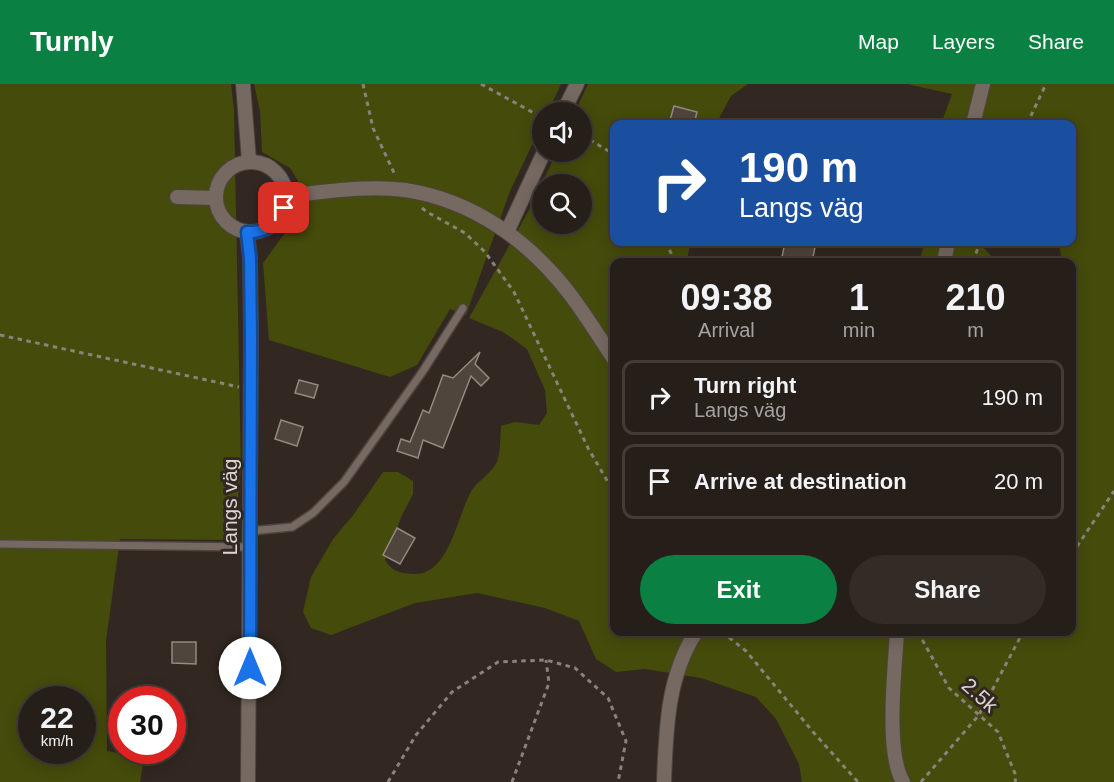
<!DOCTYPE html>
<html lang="en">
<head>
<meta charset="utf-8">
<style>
  :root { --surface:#261e19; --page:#322b26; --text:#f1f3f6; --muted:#a4a2a2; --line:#423c38; --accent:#0b8043 }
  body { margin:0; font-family:Helvetica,sans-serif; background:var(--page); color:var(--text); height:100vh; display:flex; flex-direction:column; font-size:22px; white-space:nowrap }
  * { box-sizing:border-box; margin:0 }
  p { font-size:20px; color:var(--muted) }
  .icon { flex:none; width:33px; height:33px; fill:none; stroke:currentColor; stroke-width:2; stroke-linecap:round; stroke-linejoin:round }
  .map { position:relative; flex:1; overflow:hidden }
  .details { position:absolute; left:610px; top:174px; width:466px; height:378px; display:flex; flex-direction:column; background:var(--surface); border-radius:12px; box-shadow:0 3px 15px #0003,0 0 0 2px var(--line) }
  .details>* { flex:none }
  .top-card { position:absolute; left:610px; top:36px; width:466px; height:126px; border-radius:12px; box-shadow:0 3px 15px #0003,0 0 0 2px var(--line); background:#1a4fa0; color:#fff; overflow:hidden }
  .controls { position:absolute; left:532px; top:18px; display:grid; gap:12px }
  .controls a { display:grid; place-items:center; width:60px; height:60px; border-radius:50%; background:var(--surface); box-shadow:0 3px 15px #0003,0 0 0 2px var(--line); font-size:30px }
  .speed { position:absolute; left:18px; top:602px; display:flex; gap:12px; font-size:30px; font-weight:700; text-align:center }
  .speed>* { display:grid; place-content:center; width:78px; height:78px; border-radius:50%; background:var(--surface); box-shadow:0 3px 15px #0003,0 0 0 2px var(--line); line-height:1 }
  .speed small { font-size:15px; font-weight:400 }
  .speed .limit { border:9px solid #d22; background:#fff; color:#111 }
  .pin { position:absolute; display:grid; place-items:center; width:51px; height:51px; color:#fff; margin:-26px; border-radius:12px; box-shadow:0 3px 9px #0006 }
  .me { position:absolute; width:66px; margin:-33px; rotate:0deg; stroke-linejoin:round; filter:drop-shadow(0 0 4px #0008) }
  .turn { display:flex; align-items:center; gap:21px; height:126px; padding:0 30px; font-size:27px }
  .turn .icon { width:78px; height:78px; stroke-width:2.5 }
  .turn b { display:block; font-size:42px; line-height:51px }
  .eta { display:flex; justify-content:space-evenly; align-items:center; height:102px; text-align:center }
  .eta b { font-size:36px; font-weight:700; line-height:42px }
  .primary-button { display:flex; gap:12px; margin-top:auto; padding:12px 30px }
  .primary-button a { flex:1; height:69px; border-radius:36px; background:var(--accent); color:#fff; font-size:24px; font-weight:700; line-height:69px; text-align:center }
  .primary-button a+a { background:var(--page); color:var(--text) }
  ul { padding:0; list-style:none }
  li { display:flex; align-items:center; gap:18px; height:75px; margin:0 12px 9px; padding:0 18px; border:3px solid var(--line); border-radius:12px }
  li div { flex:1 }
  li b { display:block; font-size:22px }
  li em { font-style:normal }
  header { display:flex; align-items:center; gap:36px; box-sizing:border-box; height:84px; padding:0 30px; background:var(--accent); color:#fff }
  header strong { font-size:28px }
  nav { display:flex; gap:33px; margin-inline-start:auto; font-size:21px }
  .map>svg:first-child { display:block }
</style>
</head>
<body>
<header>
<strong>Turnly</strong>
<nav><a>Map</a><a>Layers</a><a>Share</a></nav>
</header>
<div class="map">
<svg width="1114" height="698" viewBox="0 0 1114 698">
  <rect width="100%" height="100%" fill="#322821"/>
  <g fill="#454b0b" fill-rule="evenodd">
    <path d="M0,0H231L234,26L241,383L234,456L120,455L106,557L107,667L144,673L140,698H0ZM32,615H82V666H32Z"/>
    <polygon points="254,0 561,0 548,28 543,28 543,38 510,107 466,231 450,225 417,281 390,293 269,256 263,179 287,146 301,125 298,97 290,84 262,68 260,27"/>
    <path d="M588,0H748L731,12L716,40H615V158H690L687,178H615V548H1072V178H1060L1061,172L1059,158H1072V40H941L952,10L907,0H1114V698H802L799,680L776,635L756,613L701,594L645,585L616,588L596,575L579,537L545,524L477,509L415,519L331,551L311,544L303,528L311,493L333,455L354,430L383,388H398L413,397V410L402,431L385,476C392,487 399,489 412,490C450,493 457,430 472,406C479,396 496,386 498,374C501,364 500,353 501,342L515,338L539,341L547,329L545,306L527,265L503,248L469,234L529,126L557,68H582V28H575ZM543,100H582V140H543Z"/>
    <polygon points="925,158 978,158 997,178 919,178"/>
  </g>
  <g fill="#50453d" stroke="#958981" stroke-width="1.5">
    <polygon points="674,22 697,28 694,40 669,40"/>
    <polygon points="785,158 816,158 812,178 781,178"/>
    <polygon points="480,268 475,280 489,294 481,302 471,292 443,364 423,356 418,374 397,367 401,355 410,358 423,326 429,329 443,291 453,294"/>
    <polygon points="299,296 318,301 314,314 295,309"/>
    <polygon points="281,336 303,343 297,362 275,355"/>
    <polygon points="397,444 415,454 400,480 383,471"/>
    <polygon points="172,558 196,558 196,580 172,579"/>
  </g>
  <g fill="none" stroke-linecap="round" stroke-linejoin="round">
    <defs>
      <g id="lane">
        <polyline points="250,447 292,443 313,429 344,398 423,287 463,224"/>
        <polyline points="0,460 250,463"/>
      </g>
      <g id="street">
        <polyline points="243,0 249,77"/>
        <polyline points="563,28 577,0"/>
        <polyline points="973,40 983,0"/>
        <circle cx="251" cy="113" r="35"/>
        <path d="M286,112C325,108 366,101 405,106C472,116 528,156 569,209C585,230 600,254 615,277"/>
        <polyline points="177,113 215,114"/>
        <polyline points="247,148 250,174 251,252 248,698"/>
        <polyline points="507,148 544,68"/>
        <polyline points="944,178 948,158"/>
        <path d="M897,548C895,584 885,668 903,698"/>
        <path d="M664,698C666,646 667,593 696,548"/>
      </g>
    </defs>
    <use href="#lane" stroke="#4c443e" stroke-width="10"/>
    <use href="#street" stroke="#4c443e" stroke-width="16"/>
    <g stroke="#8a827c" stroke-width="3" stroke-dasharray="4.5 4.5" stroke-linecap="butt">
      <polyline points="363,0 373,44 395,91"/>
      <polyline points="481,0 543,34"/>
      <polyline points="1027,40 1046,0"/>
      <polyline points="582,51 615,71"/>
      <polyline points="422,124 427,128 465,149 485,168 514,208 588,364 615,410"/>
      <polyline points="665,158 676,178"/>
      <polyline points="973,178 980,158"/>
      <polyline points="0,251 239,303"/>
      <polyline points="1072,470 1114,407"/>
      <polyline points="722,548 746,567 814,649 858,698"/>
      <polyline points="918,548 949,604 998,648 1016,692 1015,698"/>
      <polyline points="388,698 416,651 452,608 498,578 546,576 575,584 608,614 626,657 618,698"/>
      <polyline points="512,698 549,599 546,576"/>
      <polyline points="921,698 979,631 1023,548"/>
    </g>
    <use href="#lane" stroke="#756961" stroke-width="7"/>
    <use href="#street" stroke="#756961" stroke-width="14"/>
  </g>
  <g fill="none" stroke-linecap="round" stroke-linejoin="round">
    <defs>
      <path id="route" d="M250,584L251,252L250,174L247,148C264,149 277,140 284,124"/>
    </defs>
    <use href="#route" stroke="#114b97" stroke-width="15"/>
    <use href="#route" stroke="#1a73e8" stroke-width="10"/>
  </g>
  <g text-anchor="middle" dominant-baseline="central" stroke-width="6" stroke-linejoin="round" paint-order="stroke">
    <g font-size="21" fill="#dcd6d1" stroke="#322821">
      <text transform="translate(229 423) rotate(-90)">Langs väg</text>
      <text transform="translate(980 611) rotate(42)">2.5k</text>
    </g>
  </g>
</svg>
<div class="controls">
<a><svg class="icon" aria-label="sound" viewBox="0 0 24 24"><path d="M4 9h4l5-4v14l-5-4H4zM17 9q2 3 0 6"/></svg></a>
<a><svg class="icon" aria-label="search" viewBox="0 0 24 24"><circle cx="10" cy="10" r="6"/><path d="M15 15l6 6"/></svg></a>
</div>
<div class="speed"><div>22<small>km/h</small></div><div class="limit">30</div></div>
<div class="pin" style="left:284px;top:124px;background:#d93025"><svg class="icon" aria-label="arrive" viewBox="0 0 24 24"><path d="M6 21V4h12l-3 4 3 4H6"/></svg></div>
<svg class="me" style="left:250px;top:584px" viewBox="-20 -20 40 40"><circle r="19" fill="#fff"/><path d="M0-13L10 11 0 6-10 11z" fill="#1a73e8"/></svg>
<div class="top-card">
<div class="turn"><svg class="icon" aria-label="right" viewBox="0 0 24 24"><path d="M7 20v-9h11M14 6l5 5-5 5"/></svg><div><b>190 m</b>Langs väg</div></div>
</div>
<section class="details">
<div class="eta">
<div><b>09:38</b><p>Arrival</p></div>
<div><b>1</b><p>min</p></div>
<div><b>210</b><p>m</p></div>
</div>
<ul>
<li><svg class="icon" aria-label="right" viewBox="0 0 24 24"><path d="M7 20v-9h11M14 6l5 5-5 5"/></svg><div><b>Turn right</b><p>Langs väg</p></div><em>190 m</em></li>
<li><svg class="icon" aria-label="arrive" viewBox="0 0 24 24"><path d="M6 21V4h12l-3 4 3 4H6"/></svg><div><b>Arrive at destination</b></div><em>20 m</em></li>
</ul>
<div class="primary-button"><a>Exit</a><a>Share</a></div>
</section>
</div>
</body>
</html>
